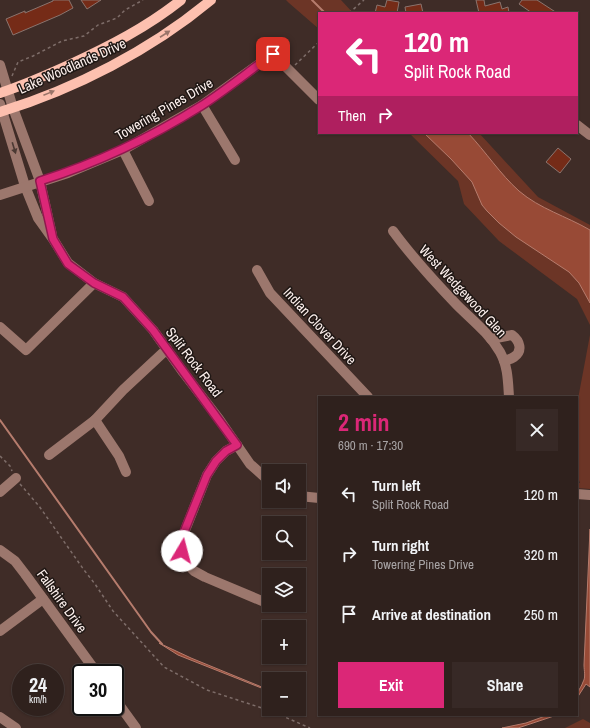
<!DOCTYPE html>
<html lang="en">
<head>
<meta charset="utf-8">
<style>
  :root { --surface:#2f211d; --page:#372926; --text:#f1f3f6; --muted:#a7a3a4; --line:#4a3e3b; --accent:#db2777 }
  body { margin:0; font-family:"Archivo Narrow",sans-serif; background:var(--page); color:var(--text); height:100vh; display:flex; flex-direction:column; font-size:15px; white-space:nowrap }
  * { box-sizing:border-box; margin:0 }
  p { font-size:13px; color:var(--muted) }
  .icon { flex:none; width:22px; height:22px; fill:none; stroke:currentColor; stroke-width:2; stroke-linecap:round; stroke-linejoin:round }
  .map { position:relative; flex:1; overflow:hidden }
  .side { position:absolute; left:318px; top:396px; width:260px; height:320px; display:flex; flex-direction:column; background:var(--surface); border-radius:0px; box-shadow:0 1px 3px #0004,0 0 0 1px var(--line) }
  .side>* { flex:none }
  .hud { position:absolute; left:318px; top:12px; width:260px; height:122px; border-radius:0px; box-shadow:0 1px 3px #0004,0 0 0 1px var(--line); background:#db2777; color:#fff; overflow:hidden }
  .tools { position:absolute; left:262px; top:464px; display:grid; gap:8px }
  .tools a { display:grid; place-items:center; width:44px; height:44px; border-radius:0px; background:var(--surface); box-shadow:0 1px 3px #0004,0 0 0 1px var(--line); font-size:20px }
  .speed { position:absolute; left:12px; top:664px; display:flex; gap:8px; font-size:20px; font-weight:700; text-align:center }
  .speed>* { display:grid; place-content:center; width:52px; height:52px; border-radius:50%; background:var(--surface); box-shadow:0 1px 3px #0004,0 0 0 1px var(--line); line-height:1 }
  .speed small { font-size:10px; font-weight:400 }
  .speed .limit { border:2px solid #111; border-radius:6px; background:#fff; color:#111 }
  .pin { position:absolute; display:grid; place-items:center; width:34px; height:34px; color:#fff; margin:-17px; border-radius:8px; box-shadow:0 2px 6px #0006 }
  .me { position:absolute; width:44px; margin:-22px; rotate:8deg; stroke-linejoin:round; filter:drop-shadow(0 0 3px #0008) }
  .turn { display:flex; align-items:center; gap:14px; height:84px; padding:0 20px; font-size:18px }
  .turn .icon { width:52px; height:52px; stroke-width:2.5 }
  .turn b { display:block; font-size:28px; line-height:34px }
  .then { display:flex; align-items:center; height:38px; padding:0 20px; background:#0003; gap:8px; font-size:15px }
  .round { display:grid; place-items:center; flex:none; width:42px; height:42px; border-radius:0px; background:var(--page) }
  .headline { display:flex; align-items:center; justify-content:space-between; height:68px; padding:0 20px }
  h1 { font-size:24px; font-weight:800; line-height:30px; color:var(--accent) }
  .action { display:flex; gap:8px; margin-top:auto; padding:8px 20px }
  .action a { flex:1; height:46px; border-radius:0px; background:var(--accent); color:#fff; font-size:16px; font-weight:800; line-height:46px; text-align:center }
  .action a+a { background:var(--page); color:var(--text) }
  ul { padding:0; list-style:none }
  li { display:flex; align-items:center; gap:12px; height:60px; padding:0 20px }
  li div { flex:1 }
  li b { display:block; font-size:15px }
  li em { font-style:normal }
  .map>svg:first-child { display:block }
</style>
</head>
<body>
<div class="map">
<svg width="590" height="728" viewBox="0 0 590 728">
  <rect width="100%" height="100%" fill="#3f2c27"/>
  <g fill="#6c3526">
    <polygon points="286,0 341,0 353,13 319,13 319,29 289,3"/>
    <polygon points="409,133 479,133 538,197 590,225 590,325 577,299 499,241 464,204 458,181"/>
    <polygon points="590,335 590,489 577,488 577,483 580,483 577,474 578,399"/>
    <polygon points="583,719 590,723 590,728 565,728"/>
  </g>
  <g fill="#984a36" stroke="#b67c6d">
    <path d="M424,133H468C486,152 500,174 519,191C540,209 566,216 590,230V303L579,283L569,272L516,237L499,223L487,211L482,205L472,182L451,159Z"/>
    <path d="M590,529V687L586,684L577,698C577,691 581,688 583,682C586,677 584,671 584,665Z"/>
    <polygon points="159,643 191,658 269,690 269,691 178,655"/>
    <polygon points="548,715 557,715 518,728 502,728 526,723"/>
  </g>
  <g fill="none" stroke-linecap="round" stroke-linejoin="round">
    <g stroke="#b67c6d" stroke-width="2">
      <polyline points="312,0 325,13"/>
      <polyline points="0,420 151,632 162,644"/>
    </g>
  </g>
  <g fill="#752b17" stroke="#8a746e">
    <polygon points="53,0 69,0 73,8 60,15 13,35 6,19 25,11 25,13 53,1"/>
    <polygon points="81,0 101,0 87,9"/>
    <polygon points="387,0 399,2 397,13 375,13 377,5 385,7"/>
    <polygon points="476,0 484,0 485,6 500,2 502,9 508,7 509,13 479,13"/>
    <polygon points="522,0 537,0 557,13 532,13 519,4"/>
    <polygon points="421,4 423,13 406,13 405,7"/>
    <polygon points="558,148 571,159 560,173 546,162"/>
  </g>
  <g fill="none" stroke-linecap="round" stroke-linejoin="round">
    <g stroke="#7e6d69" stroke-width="1.5" stroke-dasharray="3 3" stroke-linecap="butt">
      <polyline points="349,13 364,0"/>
      <polyline points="295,65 319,42"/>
      <polyline points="12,76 18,62 33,56 62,41 84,36 98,25 117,18 125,10 143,0"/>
      <polyline points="0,456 10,466 12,471"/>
      <polyline points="20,484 39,506 84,570 95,584 113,611 164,667 207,690 271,711 310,728"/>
    </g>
    <g stroke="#9c776d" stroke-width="10">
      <polyline points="0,65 13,108 40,181 52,235"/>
      <polyline points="0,104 25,186 38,218 53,239 68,263 94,283 123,297 153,330 183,372 219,419 250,464 269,481"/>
      <polyline points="202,105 235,160"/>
      <polyline points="577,125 590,135"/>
      <polyline points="123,150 149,201"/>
      <polyline points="0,195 68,173 123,150 202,105 273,54 319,100"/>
      <path d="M393,231C412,257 434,281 457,305C472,320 489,333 500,352C508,366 508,382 509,397"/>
      <polyline points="257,270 270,293 368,397"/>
      <polyline points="0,327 26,350 94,283"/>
      <path d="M491,339L512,335C520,341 523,351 514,357C511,359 507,360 504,361"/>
      <polyline points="95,420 119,456 126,472"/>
      <polyline points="237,445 226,451 216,461 207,475 184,533 182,551 188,565 194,571 205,577 269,604"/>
      <polyline points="49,455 95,420 123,390 167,349"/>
      <polyline points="0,492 16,478"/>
      <polyline points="577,494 590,495"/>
      <polyline points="299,496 319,498"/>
      <polyline points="0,550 15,561 25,574 97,673"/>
      <polyline points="0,631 43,599"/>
      <polyline points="115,699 136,728"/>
      <polyline points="0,717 16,728"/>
    </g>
    <g stroke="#fdc0af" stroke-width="10">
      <path d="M0,93C24,85 47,75 71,64C110,46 147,27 181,0"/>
      <path d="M0,112C75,89 151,50 211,0"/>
    </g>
  </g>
  <defs><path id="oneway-solid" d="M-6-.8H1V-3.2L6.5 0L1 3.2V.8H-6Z"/></defs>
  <g fill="#997469">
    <use href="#oneway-solid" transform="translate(165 34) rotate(-33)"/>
    <use href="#oneway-solid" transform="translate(49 93) rotate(-22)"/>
  </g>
  <use fill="#4b3933" href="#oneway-solid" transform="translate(14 148) rotate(73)"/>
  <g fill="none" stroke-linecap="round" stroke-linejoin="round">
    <defs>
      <path id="route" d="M182,551L184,532L207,475L216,461L226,451L237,445L153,330L123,297L94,283L68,264L53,239L40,181C97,163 150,138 201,106C226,90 249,71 273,54"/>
    </defs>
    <use href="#route" stroke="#8e194d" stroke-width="10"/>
    <use href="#route" stroke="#db2777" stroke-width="7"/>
  </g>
  <g text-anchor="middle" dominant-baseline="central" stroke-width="3" stroke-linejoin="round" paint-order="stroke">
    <g font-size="14" fill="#fdf0ed" stroke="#1f1714">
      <text transform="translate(72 66) rotate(-24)">Lake Woodlands Drive</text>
      <text transform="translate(164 109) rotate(-30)">Towering Pines Drive</text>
      <text transform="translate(463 291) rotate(47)">West Wedgewood Glen</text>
      <text transform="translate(320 326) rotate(47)">Indian Clover Drive</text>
      <text transform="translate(194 362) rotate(53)">Split Rock Road</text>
      <text transform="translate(62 601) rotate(54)">Fallshire Drive</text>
    </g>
  </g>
</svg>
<div class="tools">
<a><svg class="icon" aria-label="sound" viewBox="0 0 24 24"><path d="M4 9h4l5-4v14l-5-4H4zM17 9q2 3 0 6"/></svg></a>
<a><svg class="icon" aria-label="search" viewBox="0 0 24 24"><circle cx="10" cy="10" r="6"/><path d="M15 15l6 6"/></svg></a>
<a><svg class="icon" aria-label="layers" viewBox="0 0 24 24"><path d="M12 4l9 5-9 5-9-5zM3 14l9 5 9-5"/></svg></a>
<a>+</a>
<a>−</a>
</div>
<div class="speed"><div>24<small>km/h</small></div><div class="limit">30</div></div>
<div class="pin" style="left:273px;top:54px;background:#d93025"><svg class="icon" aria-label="arrive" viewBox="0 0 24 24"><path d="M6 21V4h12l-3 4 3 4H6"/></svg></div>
<svg class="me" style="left:182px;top:551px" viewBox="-20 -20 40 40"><circle r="19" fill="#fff"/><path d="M0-13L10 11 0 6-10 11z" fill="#db2777"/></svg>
<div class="hud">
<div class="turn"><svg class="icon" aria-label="left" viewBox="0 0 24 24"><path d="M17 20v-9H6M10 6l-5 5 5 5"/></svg><div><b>120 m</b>Split Rock Road</div></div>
<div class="then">Then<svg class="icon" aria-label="right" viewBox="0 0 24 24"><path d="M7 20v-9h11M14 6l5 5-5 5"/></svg></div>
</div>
<section class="side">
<div class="headline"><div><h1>2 min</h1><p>690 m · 17:30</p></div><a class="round"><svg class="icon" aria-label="close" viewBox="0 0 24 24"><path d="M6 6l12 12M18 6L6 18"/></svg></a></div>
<ul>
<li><svg class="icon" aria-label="left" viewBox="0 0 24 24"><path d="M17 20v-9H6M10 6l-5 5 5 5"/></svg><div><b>Turn left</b><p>Split Rock Road</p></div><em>120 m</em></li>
<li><svg class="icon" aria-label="right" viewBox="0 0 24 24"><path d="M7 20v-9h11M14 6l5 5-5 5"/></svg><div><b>Turn right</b><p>Towering Pines Drive</p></div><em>320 m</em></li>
<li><svg class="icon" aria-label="arrive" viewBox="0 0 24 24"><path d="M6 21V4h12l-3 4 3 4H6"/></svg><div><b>Arrive at destination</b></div><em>250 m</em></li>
</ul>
<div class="action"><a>Exit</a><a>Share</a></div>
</section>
</div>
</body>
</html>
